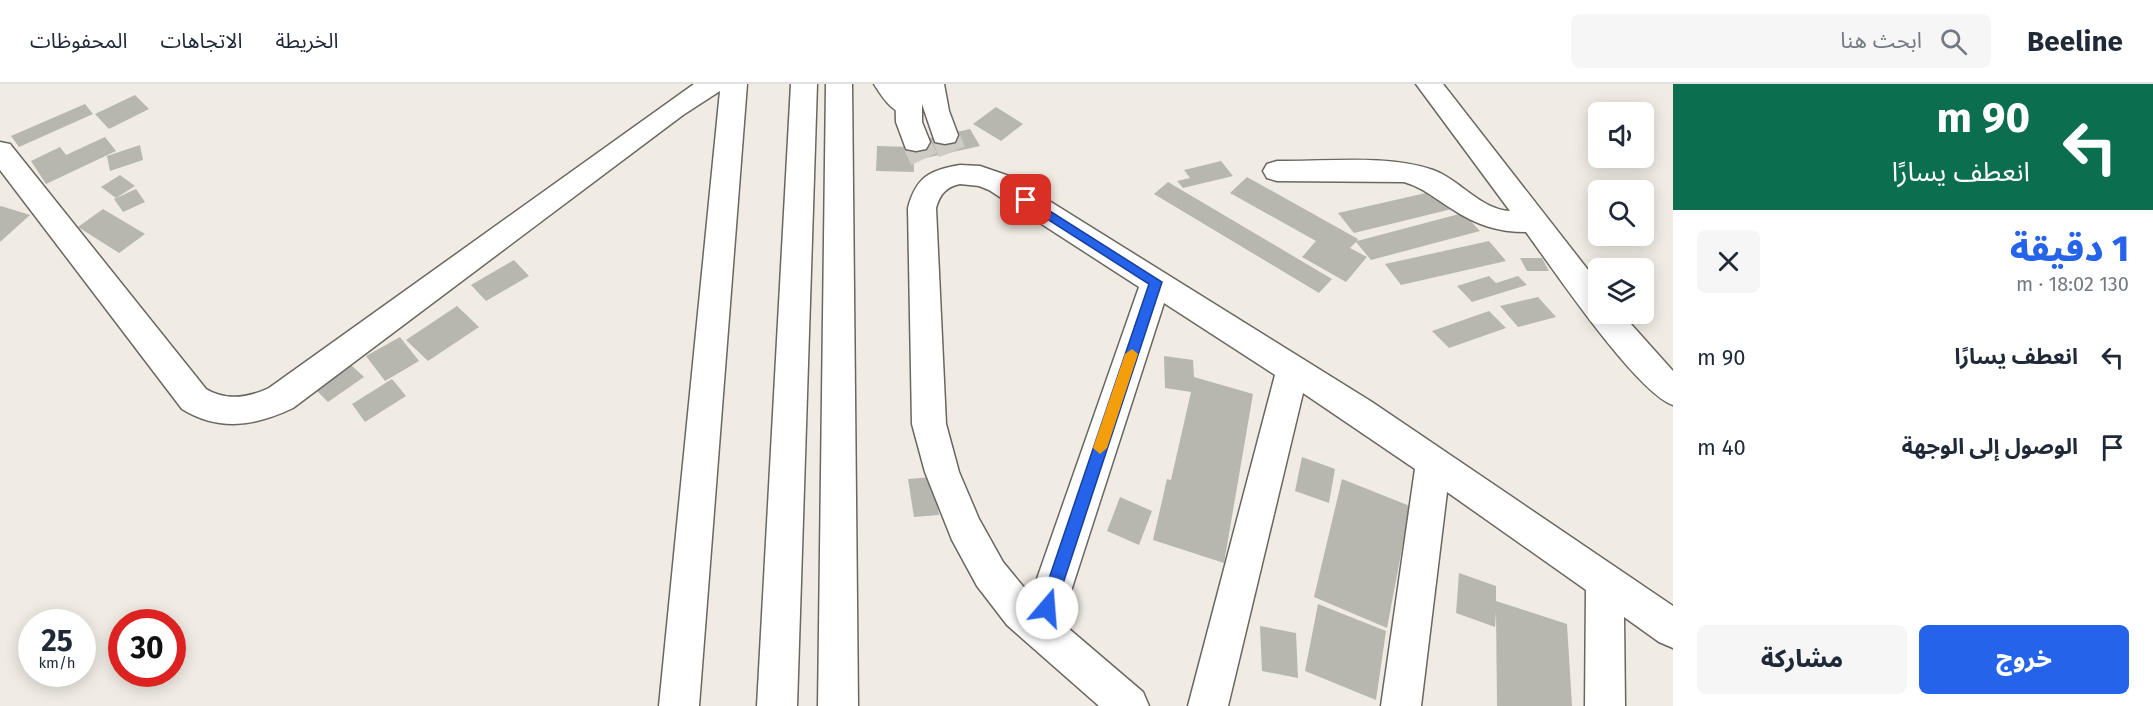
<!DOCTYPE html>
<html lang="ar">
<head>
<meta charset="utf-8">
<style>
  :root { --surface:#fff; --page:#f6f6f7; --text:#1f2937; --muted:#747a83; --line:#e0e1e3; --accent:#2563eb }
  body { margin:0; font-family:"Fira Sans","Noto Sans Arabic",sans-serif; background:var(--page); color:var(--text); direction:rtl; height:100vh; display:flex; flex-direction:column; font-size:22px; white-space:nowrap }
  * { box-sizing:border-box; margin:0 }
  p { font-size:20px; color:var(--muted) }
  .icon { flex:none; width:33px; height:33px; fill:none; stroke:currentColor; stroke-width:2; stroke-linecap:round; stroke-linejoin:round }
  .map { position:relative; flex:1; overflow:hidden; direction:ltr }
  .panel { display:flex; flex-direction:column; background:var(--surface); width:480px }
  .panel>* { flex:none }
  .guide { background:#0b6e4f; color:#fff; overflow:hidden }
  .controls { position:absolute; left:1588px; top:18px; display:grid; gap:12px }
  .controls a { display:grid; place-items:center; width:66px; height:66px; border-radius:9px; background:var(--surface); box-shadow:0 3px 15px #0003; font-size:30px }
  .speed { position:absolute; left:18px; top:525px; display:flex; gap:12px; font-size:30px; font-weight:700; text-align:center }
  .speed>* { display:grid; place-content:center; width:78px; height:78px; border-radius:50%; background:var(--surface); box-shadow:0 3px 15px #0003; line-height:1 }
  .speed small { font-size:15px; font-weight:400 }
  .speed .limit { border:9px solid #d22; background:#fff; color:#111 }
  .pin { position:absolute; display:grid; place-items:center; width:51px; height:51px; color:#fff; margin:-26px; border-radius:12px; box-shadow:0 3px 9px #0006 }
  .me { position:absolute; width:66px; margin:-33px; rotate:18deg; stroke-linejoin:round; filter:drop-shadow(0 0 4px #0008) }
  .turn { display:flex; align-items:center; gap:21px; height:126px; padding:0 24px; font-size:27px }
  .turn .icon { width:78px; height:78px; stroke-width:2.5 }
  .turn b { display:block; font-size:42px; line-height:51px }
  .round { display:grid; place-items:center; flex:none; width:63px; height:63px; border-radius:9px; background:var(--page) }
  .summary { display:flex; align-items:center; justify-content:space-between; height:102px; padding:0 24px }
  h1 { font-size:36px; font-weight:800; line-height:45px; color:var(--accent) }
  .action { display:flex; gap:12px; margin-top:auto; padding:12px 24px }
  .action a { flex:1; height:69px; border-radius:9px; background:var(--accent); color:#fff; font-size:24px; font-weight:800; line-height:69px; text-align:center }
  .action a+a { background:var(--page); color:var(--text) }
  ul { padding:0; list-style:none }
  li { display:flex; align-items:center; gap:18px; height:90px; padding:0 24px }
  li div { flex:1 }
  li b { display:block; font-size:22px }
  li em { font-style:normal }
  header { display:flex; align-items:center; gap:36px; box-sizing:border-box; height:84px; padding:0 30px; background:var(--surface); border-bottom:2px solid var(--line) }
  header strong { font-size:28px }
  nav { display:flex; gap:33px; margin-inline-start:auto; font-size:21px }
  .search { width:420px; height:54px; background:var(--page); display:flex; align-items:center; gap:15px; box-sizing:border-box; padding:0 21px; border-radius:9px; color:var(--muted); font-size:22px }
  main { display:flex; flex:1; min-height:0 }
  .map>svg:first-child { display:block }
</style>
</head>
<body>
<header>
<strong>Beeline</strong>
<div class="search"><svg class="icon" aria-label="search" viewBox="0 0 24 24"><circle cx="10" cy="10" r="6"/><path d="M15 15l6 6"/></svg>ابحث هنا</div>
<nav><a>الخريطة</a><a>الاتجاهات</a><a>المحفوظات</a></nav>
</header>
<main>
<section class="panel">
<div class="guide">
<div class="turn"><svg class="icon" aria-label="left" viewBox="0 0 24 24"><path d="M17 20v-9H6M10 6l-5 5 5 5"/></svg><div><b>90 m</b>انعطف يسارًا</div></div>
</div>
<div class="summary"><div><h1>1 دقيقة</h1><p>130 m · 18:02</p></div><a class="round"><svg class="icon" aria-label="close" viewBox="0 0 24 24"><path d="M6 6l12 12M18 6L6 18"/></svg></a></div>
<ul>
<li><svg class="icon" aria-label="left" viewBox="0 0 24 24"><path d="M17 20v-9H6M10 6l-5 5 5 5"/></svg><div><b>انعطف يسارًا</b></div><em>90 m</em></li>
<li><svg class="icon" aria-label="arrive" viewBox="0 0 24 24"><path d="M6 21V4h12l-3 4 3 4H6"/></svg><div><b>الوصول إلى الوجهة</b></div><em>40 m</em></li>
</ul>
<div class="action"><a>خروج</a><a>مشاركة</a></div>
</section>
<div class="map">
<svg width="1673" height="622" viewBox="0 0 1673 622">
  <rect width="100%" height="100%" fill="#f0ece4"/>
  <g fill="#b7b7af">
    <polygon points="135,11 149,25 109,45 95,30"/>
    <polygon points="85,20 93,30 19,63 11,52"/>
    <polygon points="996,23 1023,40 1001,57 973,40"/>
    <polygon points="970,45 980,62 921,75 912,58"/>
    <polygon points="105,53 116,67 46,100 31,77 60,63 66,71"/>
    <polygon points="140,61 143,76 110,87 107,72"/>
    <polygon points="877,62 913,63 914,88 876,87"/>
    <polygon points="1221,77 1233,92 1183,104 1177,97 1190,94 1184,86"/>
    <polygon points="120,91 135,102 116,114 101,103"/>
    <polygon points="1247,93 1358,155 1357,157 1463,129 1480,147 1371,176 1356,158 1350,164 1367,173 1346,198 1302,173 1316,157 1230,109"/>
    <polygon points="1168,98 1332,195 1319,209 1154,110"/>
    <polygon points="136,105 145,118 123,128 114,115"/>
    <polygon points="1439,106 1456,124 1354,149 1338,129"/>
    <polygon points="1,122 30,131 0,158 0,123"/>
    <polygon points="103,125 145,150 119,169 78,143"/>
    <polygon points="1489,157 1506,177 1401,201 1385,180"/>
    <polygon points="1520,174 1542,174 1549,187 1527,187"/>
    <polygon points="514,176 529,192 486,217 471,201"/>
    <polygon points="1489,192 1496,199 1518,192 1527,201 1472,218 1457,202"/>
    <polygon points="1538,213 1556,233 1518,243 1500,222"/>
    <polygon points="457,222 479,243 428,277 406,256"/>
    <polygon points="1489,227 1506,244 1449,264 1432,247"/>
    <polygon points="400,253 419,277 385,297 366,272"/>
    <polygon points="1164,272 1193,276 1194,293 1253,310 1224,479 1153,456 1167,395 1171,396 1191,308 1165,304"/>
    <polygon points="351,281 364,293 328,318 316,306"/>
    <polygon points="392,295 406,312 365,338 352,320"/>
    <polygon points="1302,373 1335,385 1329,419 1295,407"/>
    <polygon points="933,393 939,431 914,433 908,395"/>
    <polygon points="1342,395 1410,422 1387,544 1314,513"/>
    <polygon points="1120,413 1152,427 1139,461 1107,447"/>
    <polygon points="1459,489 1496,502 1496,517 1567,540 1572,622 1497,622 1496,528 1495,543 1456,529"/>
    <polygon points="1318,520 1386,547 1376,616 1305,587"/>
    <polygon points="1260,542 1296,549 1298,594 1262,587"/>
  </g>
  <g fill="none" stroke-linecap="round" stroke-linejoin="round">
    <g stroke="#cecbc4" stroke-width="28" stroke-dasharray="28 14" stroke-linecap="butt">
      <polyline points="945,51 952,68"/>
      <polyline points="916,58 924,75"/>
    </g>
    <defs>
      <g id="minor">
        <path d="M694,0H747L699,622H659L720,7L683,31L293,324C255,342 219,348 182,325L0,86V58L10,60L206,305C226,317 248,314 269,304Z"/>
        <polygon points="895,0 944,0 949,27 958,51 955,58 945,60 935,58 922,20 922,38 930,58 926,65 916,67 906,65 896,38"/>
        <path d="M1416,0H1443L1599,200V230H1622L1673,287V321C1636,308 1553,185 1526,148C1498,148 1476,141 1452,125C1436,115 1422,103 1404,98L1277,97L1267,94L1263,87L1267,80L1277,77C1325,78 1387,70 1433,86C1459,95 1481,126 1510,127Z"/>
        <path d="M960,81L980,82L1009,92L1372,318L1673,522V564L1659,558L1624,533L1625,622H1585L1586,506L1447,408L1421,622H1381L1415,385L1303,309L1228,622H1188L1275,291L1164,219L1061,538L1143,608L1149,622H1099L1007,541L977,502L952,456L925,388L912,340L908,124C916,93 930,86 960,81ZM960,100L979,102L989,106L1139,203L1031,512L1003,478L979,435L959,388L946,340L936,124C940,110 946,103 960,100Z"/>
      </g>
      <g id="highway">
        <polygon points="791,0 817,0 797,622 757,622"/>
        <polygon points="826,0 852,0 858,622 818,622"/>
        <path d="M874,0H901L920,23L916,29C896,35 884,16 874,0Z"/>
      </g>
    </defs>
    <use href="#minor" stroke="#6a6660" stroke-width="3"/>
    <use href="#highway" stroke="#6a6660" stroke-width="3"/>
    <use href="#minor" fill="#fff" fill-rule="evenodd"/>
    <use href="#highway" fill="#fff" fill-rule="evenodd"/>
  </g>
  <polygon fill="#2563eb" stroke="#184099" stroke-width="1.5" points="1026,112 1162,198 1055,524 1052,530 1047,532 1041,530 1039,524 1149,200 1022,119 1021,116"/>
  <polygon fill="#f59e0b" points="1132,265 1138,270 1107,364 1100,370 1093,364 1125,270"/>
</svg>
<div class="controls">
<a><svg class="icon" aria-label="sound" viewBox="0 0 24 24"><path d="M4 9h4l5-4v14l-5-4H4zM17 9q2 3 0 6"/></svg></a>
<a><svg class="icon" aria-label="search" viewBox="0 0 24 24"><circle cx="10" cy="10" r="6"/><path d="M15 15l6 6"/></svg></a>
<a><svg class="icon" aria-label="layers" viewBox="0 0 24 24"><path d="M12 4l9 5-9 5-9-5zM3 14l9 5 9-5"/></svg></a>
</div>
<div class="speed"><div>25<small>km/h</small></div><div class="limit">30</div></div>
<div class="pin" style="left:1026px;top:116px;background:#d93025"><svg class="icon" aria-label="arrive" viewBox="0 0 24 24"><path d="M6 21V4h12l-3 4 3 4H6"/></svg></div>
<svg class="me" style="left:1047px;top:524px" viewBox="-20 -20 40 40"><circle r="19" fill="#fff"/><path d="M0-13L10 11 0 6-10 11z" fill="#2563eb"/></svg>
</div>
</main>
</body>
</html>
